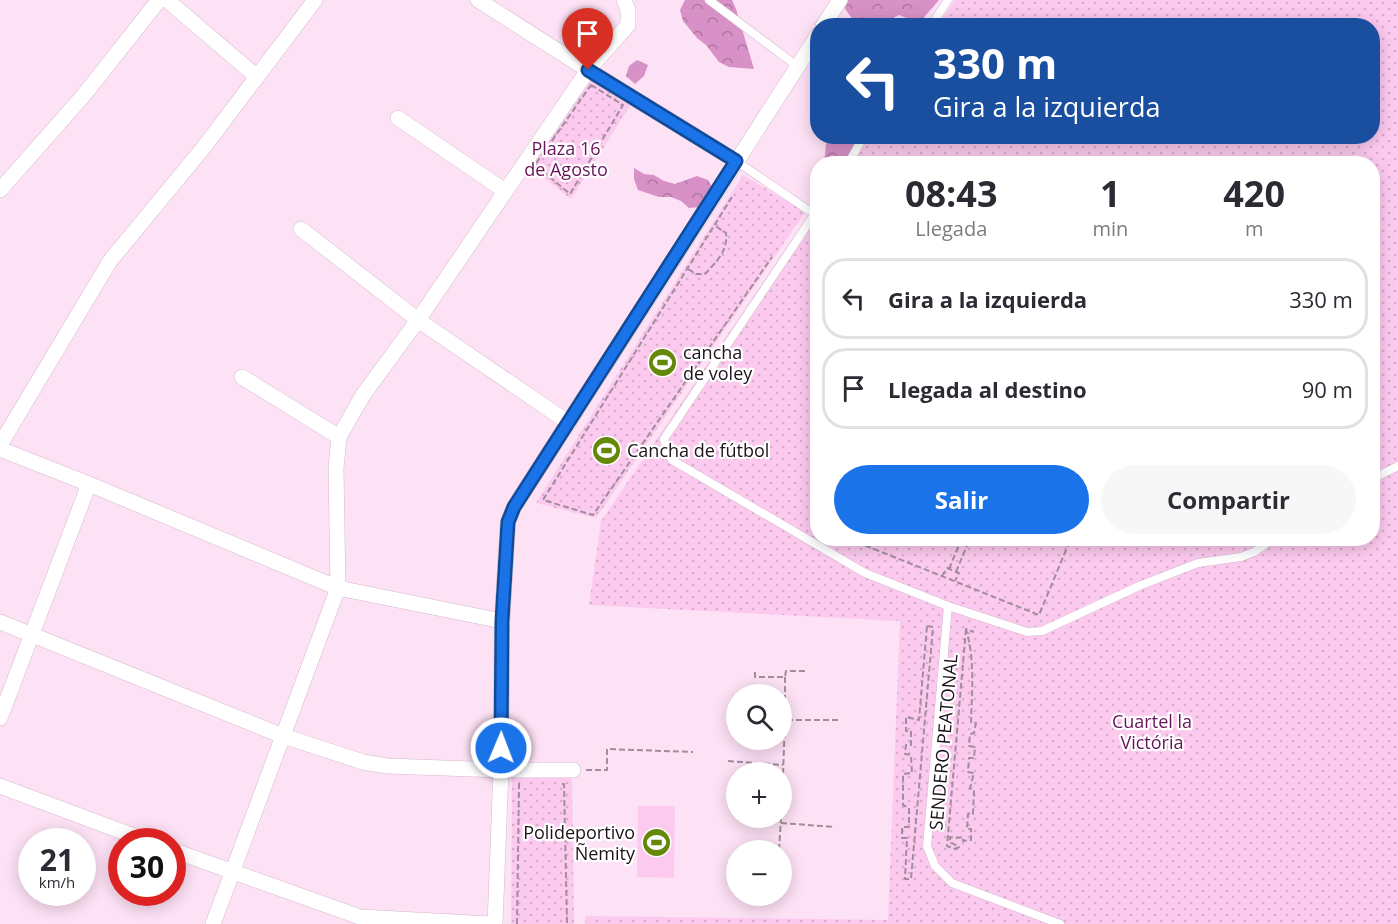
<!DOCTYPE html>
<html lang="es">
<head>
<meta charset="utf-8">
<style>
  :root { --surface:#fff; --page:#f7f7f7; --text:#2b2b33; --muted:#7c7c81; --line:#e1e1e2; --accent:#1a73e8 }
  body { margin:0; font-family:"Open Sans",sans-serif; background:var(--page); color:var(--text); height:100vh; display:flex; flex-direction:column; font-size:22px; white-space:nowrap }
  * { box-sizing:border-box; margin:0 }
  p { font-size:20px; color:var(--muted) }
  .icon { flex:none; width:33px; height:33px; fill:none; stroke:currentColor; stroke-width:2; stroke-linecap:round; stroke-linejoin:round }
  .map { position:relative; flex:1; overflow:hidden }
  .side { position:absolute; left:810px; top:156px; width:570px; height:390px; display:flex; flex-direction:column; background:var(--surface); border-radius:24px; box-shadow:0 3px 15px #0003 }
  .side>* { flex:none }
  .hud { position:absolute; left:810px; top:18px; width:570px; height:126px; border-radius:24px; box-shadow:0 3px 15px #0003; background:#1a4fa0; color:#fff; overflow:hidden }
  .fabs { position:absolute; left:726px; top:684px; display:grid; gap:12px }
  .fabs a { display:grid; place-items:center; width:66px; height:66px; border-radius:50%; background:var(--surface); box-shadow:0 3px 15px #0003; font-size:30px }
  .speed { position:absolute; left:18px; top:828px; display:flex; gap:12px; font-size:30px; font-weight:700; text-align:center }
  .speed>* { display:grid; place-content:center; width:78px; height:78px; border-radius:50%; background:var(--surface); box-shadow:0 3px 15px #0003; line-height:1 }
  .speed small { font-size:15px; font-weight:400 }
  .speed .limit { border:9px solid #d22; background:#fff; color:#111 }
  .pin { position:absolute; display:grid; place-items:center; width:51px; height:51px; color:#fff; margin:-62px -26px; border-radius:50% 50% 50% 0; rotate:-45deg; box-shadow:0 0 6px #0007 }
  .pin .icon { rotate:45deg }
  .me { position:absolute; width:66px; margin:-33px; rotate:1deg; stroke-linejoin:round; filter:drop-shadow(0 0 4px #0008) }
  .turn { display:flex; align-items:center; gap:21px; height:126px; padding:0 24px; font-size:27px }
  .turn .icon { width:78px; height:78px; stroke-width:2.5 }
  .turn b { display:block; font-size:42px; line-height:51px }
  .eta { display:flex; justify-content:space-evenly; align-items:center; height:102px; text-align:center }
  .eta b { font-size:36px; font-weight:700; line-height:42px }
  .cta { display:flex; gap:12px; margin-top:auto; padding:12px 24px }
  .cta a { flex:1; height:69px; border-radius:36px; background:var(--accent); color:#fff; font-size:24px; font-weight:700; line-height:69px; text-align:center }
  .cta a+a { background:var(--page); color:var(--text) }
  ul { padding:0; list-style:none }
  li { display:flex; align-items:center; gap:18px; height:81px; margin:0 12px 9px; padding:0 12px; border:3px solid var(--line); border-radius:24px }
  li div { flex:1 }
  li b { display:block; font-size:22px }
  li em { font-style:normal }
  .map>svg:first-child { display:block }
</style>
</head>
<body>
<div class="map">
<svg width="1398" height="924" viewBox="0 0 1398 924">
  <defs>
    <pattern id="forest-crowns" width="20" height="18" patternUnits="userSpaceOnUse" patternTransform="scale(1.5)"><rect width="20" height="18" fill="#d891c7"/><path d="M2 6a3 3 0 1 1 6 0M12 15a3 3 0 1 1 6 0" fill="none" stroke="#ae75a1"/></pattern>
    <pattern id="park-dots" width="8" height="8" patternUnits="userSpaceOnUse" patternTransform="scale(1.5)"><rect width="8" height="8" fill="#fdcaef"/><path d="M2 2h.1M6 6h.1" fill="none" stroke="#d8adcc" stroke-width="1.8" stroke-linecap="round"/></pattern>
  </defs>
  <rect width="100%" height="100%" fill="#fde1f5"/>
  <polygon fill="#fdcaef" points="638,806 675,806 674,878 637,877"/>
  <g fill="url(#forest-crowns)">
    <polygon points="685,0 732,0 736,9 754,69 729,67 719,62 706,45 697,38 683,21 680,10"/>
    <polygon points="844,0 939,0 919,23 899,15 880,25 856,24 843,6"/>
    <polygon points="637,60 648,65 644,76 635,84 626,76 629,66"/>
    <polygon points="834,137 863,137 850,163 824,164 826,144"/>
    <polygon points="634,168 644,174 654,175 664,181 675,184 697,176 708,180 714,190 701,207 689,208 681,201 671,197 659,197 638,190 634,179"/>
  </g>
  <g fill="url(#park-dots)">
    <polygon points="955,0 1398,0 1398,924 585,924 586,916 888,920 900,621 589,605 601,521 817,203 818,538 1372,538 1372,164 844,163 862,137 1372,136 1372,26 938,25"/>
    <polygon points="589,80 631,104 571,199 530,167"/>
    <polygon points="743,175 805,212 596,518 536,503"/>
    <polygon points="512,774 572,777 574,924 511,924"/>
  </g>
  <g fill="none" stroke-linecap="round" stroke-linejoin="round">
    <defs>
      <g id="lane">
        <polyline points="709,0 797,66"/>
        <polyline points="931,26 948,0"/>
        <polyline points="736,161 814,214"/>
        <polyline points="848,164 864,136"/>
        <polyline points="818,209 664,439 667,451 672,460 865,573 948,606"/>
        <polyline points="1372,479 1398,466"/>
        <polyline points="1060,924 952,883 935,866 927,846 948,606 1027,632 1042,631 1139,586 1198,563 1241,557 1254,552 1275,538"/>
      </g>
      <g id="street">
        <polyline points="167,0 257,77"/>
        <polyline points="478,0 588,70 736,161"/>
        <polyline points="823,26 840,0"/>
        <polyline points="398,118 505,191"/>
        <polyline points="0,190 83,96 159,0"/>
        <polyline points="301,229 418,320 569,423"/>
        <polyline points="242,377 339,437"/>
        <polyline points="0,445 110,261 204,147 315,0"/>
        <polyline points="0,449 89,484 338,588 502,621"/>
        <polyline points="0,622 283,736 363,762 387,766 501,770 573,770"/>
        <polyline points="0,718 89,484"/>
        <polyline points="0,786 150,842"/>
        <polyline points="172,850 360,917 491,924"/>
        <polyline points="213,924 338,588 336,468 339,437 363,395 418,320 588,70 628,25 628,10 624,0"/>
        <polyline points="495,924 501,770 502,621 508,522 514,507 818,35"/>
      </g>
    </defs>
    <use href="#lane" stroke="#d5b9cd" stroke-width="9"/>
    <use href="#street" stroke="#d5b9cd" stroke-width="16"/>
    <g stroke="#a18d9b" stroke-width="2" stroke-dasharray="6 3" stroke-linecap="butt">
      <polygon points="591,85 623,105 570,194 535,165"/>
      <polyline points="732,197 543,500 593,515 772,257"/>
      <path d="M688,269L696,274H705C717,261 728,251 726,233L714,225"/>
      <polyline points="867,538 864,545 1039,615 1071,538"/>
      <polyline points="949,569 962,538"/>
      <polyline points="956,572 970,538"/>
      <polyline points="942,576 947,568 959,573 955,581"/>
      <polygon points="927,626 933,627 911,879 905,879 907,838 902,838 902,827 909,827 909,808 903,805 903,774 912,773 911,755 905,754 906,745 911,745 911,731 906,731 906,717 919,720"/>
      <path d="M966,629L947,846L955,849L959,847L950,842V837L956,838L963,837V841L971,840V829H967L968,814H973L974,790L970,788L974,773L968,772L969,758H974L975,747L969,746L970,734L974,733L976,723L971,722C972,691 975,659 966,629L974,632"/>
      <polyline points="755,672 755,677 785,677 786,671 805,671"/>
      <polyline points="785,677 785,720 839,720"/>
      <polyline points="728,761 783,765"/>
      <polyline points="586,770 607,770 607,749 693,752"/>
      <polyline points="562,784 564,784 567,924"/>
      <polyline points="782,801 785,720"/>
      <polyline points="781,823 835,827"/>
      <polyline points="779,850 781,818"/>
      <polyline points="517,924 519,784 521,784"/>
    </g>
    <use href="#lane" stroke="#fff" stroke-width="8"/>
    <use href="#street" stroke="#fff" stroke-width="15"/>
  </g>
  <g fill="none" stroke-linecap="round" stroke-linejoin="round">
    <defs>
      <polyline id="route" points="501,748 502,621 508,522 514,507 736,161 588,70"/>
    </defs>
    <use href="#route" stroke="#114b97" stroke-width="15"/>
    <use href="#route" stroke="#1a73e8" stroke-width="10"/>
  </g>
  <defs>
    <symbol id="stadium-disc" viewBox="-11 -11 22 22"><circle r="9.5" fill="#658809" stroke="#fff"/><path d="M0-5a6.5 5 0 1 0 0 10a6.5 5 0 1 0 0-10ZM-3.5-1.8h7v3.6h-7Z" fill="#fff"/></symbol>
  </defs>
  <g fill-rule="evenodd">
    <use href="#stadium-disc" x="646" y="346" width="33" height="33"/>
    <use href="#stadium-disc" x="590" y="434" width="33" height="33"/>
    <use href="#stadium-disc" x="640" y="826" width="33" height="33"/>
  </g>
  <g text-anchor="middle" dominant-baseline="central" stroke-width="4.5" stroke-linejoin="round" paint-order="stroke">
    <g font-size="18" fill="#67145a" stroke="#fff">
      <text x="566" y="148">Plaza 16<tspan x="566" dy="21">de Agosto</tspan></text>
      <text x="1152" y="721">Cuartel la<tspan x="1152" dy="21">Victória</tspan></text>
    </g>
    <g font-size="18" fill="#1c131a" stroke="#fff" text-anchor="start">
      <text x="683" y="352">cancha<tspan x="683" dy="21">de voley</tspan></text>
      <text x="627" y="450">Cancha de fútbol</text>
      <text x="635" y="832" text-anchor="end">Polideportivo<tspan x="635" dy="21">Ñemity</tspan></text>
    </g>
    <g font-size="18" fill="#1c131a" stroke="#fff">
      <text transform="translate(943 742) rotate(-85)">SENDERO PEATONAL</text>
    </g>
  </g>
</svg>
<div class="fabs">
<a><svg class="icon" aria-label="search" viewBox="0 0 24 24"><circle cx="10" cy="10" r="6"/><path d="M15 15l6 6"/></svg></a>
<a>+</a>
<a>−</a>
</div>
<div class="speed"><div>21<small>km/h</small></div><div class="limit">30</div></div>
<div class="pin" style="left:588px;top:70px;background:#d93025"><svg class="icon" aria-label="arrive" viewBox="0 0 24 24"><path d="M6 21V4h12l-3 4 3 4H6"/></svg></div>
<svg class="me" style="left:501px;top:748px" viewBox="-20 -20 40 40"><circle r="17" fill="#1a73e8" stroke="#fff" stroke-width="3"/><path d="M0-11L8 9 0 5-8 9z" fill="#fff"/></svg>
<div class="hud">
<div class="turn"><svg class="icon" aria-label="left" viewBox="0 0 24 24"><path d="M17 20v-9H6M10 6l-5 5 5 5"/></svg><div><b>330 m</b>Gira a la izquierda</div></div>
</div>
<section class="side">
<div class="eta">
<div><b>08:43</b><p>Llegada</p></div>
<div><b>1</b><p>min</p></div>
<div><b>420</b><p>m</p></div>
</div>
<ul>
<li><svg class="icon" aria-label="left" viewBox="0 0 24 24"><path d="M17 20v-9H6M10 6l-5 5 5 5"/></svg><div><b>Gira a la izquierda</b></div><em>330 m</em></li>
<li><svg class="icon" aria-label="arrive" viewBox="0 0 24 24"><path d="M6 21V4h12l-3 4 3 4H6"/></svg><div><b>Llegada al destino</b></div><em>90 m</em></li>
</ul>
<div class="cta"><a>Salir</a><a>Compartir</a></div>
</section>
</div>
</body>
</html>
